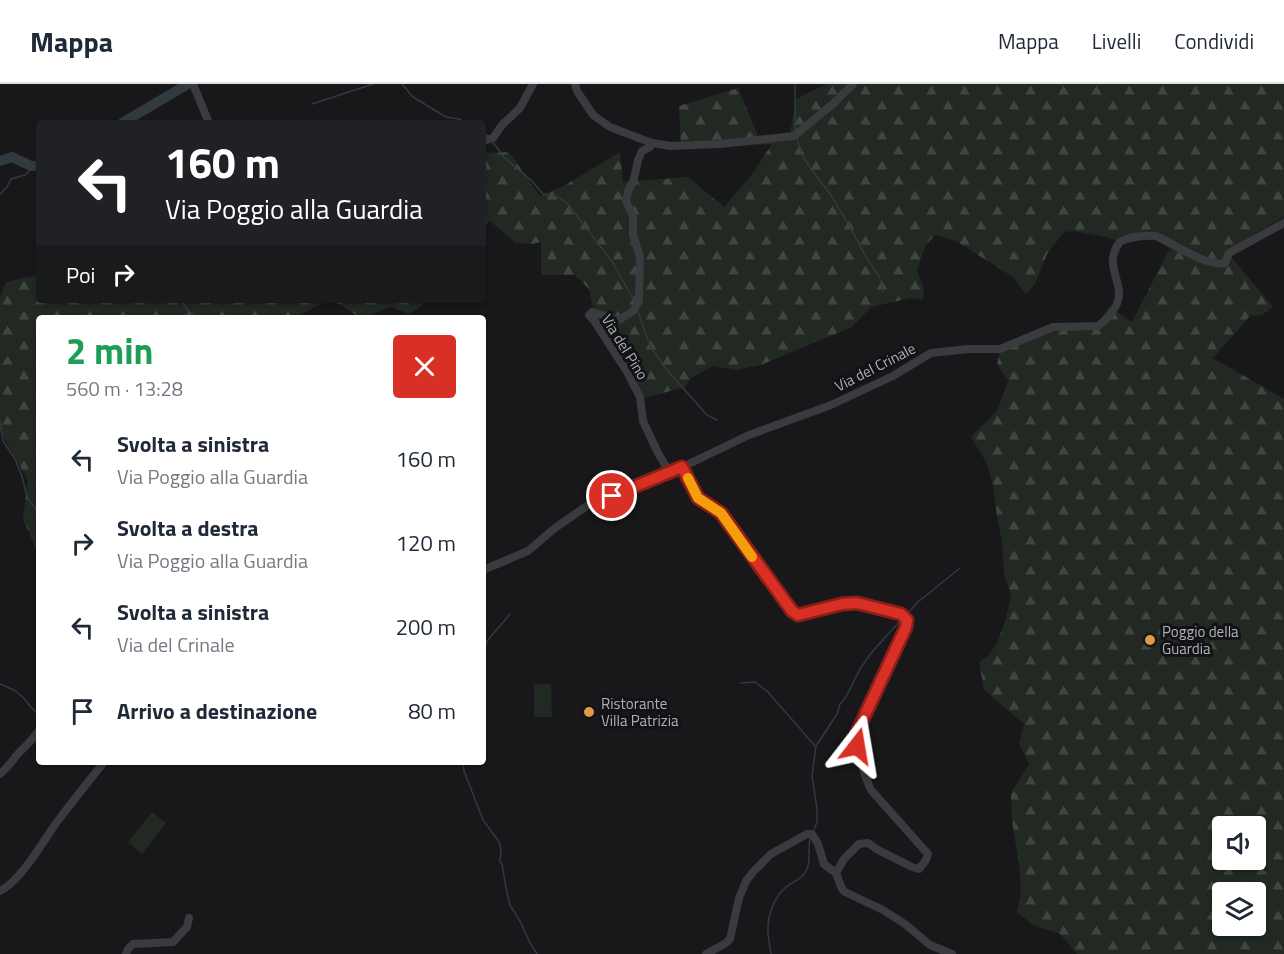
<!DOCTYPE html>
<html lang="it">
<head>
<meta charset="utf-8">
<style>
  :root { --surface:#fff; --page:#f6f6f7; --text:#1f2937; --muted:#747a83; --line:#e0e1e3 }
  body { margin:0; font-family:"Titillium Web",sans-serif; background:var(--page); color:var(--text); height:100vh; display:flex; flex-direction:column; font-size:22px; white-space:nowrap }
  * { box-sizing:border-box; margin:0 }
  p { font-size:20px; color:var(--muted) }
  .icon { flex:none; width:33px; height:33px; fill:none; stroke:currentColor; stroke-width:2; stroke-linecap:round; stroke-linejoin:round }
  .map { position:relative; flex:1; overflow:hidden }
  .drawer { position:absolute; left:36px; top:231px; width:450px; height:450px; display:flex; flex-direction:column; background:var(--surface); border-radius:6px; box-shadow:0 2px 4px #0004 }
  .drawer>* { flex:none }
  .banner { position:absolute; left:36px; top:36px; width:450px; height:183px; border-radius:6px; box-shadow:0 2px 4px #0004; background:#202124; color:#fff; overflow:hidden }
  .buttons { position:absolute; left:1212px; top:732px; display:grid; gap:12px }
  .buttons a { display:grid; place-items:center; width:54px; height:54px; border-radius:6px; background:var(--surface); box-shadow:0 2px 4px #0004; font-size:30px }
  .pin { position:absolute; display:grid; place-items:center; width:51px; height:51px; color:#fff; margin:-26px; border:3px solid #fff; border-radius:50%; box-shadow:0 2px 6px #0007 }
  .me { position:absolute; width:66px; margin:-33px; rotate:14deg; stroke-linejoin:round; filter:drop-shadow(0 0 4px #0008) }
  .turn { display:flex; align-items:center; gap:21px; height:126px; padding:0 30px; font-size:27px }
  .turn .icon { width:78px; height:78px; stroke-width:2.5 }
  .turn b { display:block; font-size:42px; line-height:51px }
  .then { display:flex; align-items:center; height:57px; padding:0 30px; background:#0003; gap:12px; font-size:22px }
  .round { display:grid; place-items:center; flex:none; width:63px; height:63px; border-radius:6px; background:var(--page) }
  .summary { display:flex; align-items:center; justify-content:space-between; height:102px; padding:0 30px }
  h1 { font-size:36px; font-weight:700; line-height:45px; color:#1e9e55 }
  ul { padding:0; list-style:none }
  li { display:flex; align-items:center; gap:18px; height:84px; padding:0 30px }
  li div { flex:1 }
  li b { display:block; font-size:22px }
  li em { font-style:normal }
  header { display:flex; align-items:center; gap:36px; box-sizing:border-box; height:84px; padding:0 30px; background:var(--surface); border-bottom:2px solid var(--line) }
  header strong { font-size:28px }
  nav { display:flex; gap:33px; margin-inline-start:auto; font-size:21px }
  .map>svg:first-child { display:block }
</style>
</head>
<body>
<header>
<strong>Mappa</strong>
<nav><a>Mappa</a><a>Livelli</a><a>Condividi</a></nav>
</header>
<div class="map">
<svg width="1284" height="870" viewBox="0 0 1284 870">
  <defs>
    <pattern id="forest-firs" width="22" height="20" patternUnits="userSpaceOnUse" patternTransform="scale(1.5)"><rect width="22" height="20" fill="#222922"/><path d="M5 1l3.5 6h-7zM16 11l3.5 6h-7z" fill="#3f4640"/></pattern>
  </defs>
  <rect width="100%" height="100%" fill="#18181a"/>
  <g fill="url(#forest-firs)" fill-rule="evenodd">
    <path d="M827,0H1284V133L1233,163L1232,174L1273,223L1262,231L1250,232L1213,274L1284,315V870H1077L1060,850L1033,841L1017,828L1021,808L1019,781L1012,737L1011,709L1029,680L1019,659L1024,640L984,606L979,578L989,571L997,559L1006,535L1011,511L1004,490L1002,457L997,433L993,401L986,378L971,353L997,327L1008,297L997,280L1002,260L1054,240H1097L1109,223L1132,238L1171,162L1148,152L1122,159L1107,153L1073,147L1064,148L1047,170L1035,200L1026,210L1013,193L956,157L935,151L925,162L917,187L924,205L923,216L911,214L871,223L852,243L761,281L735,286L713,282L691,294L685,303L645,314L630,284L595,234L589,205L575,191H541V158L532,160L516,159L490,137L483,142V69L509,68L540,112L562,103L620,68L623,98L688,93L724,123L750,93L772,60L681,65L679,22L738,4L758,52L790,50L796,15ZM1222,742H1256V776H1222ZM1222,808H1256V842H1222Z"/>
    <polygon points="39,191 39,216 426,216 420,223 409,230 390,222 365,234 360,234 340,220 326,217 294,234 39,234 39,473 23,434 28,396 0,347 0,213 6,198"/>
  </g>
  <g fill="#222922">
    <polygon points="534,600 551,600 552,633 534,633"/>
    <polygon points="152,728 166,739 142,770 128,758"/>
  </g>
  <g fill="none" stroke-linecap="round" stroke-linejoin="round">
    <g stroke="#313a3e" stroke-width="1.5">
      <polyline points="402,0 413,13 446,33 459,35 467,39"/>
      <polyline points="312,20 373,0"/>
      <polyline points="795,48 795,0"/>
      <polyline points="483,49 490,53"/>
      <path d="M798,54C796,70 821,97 830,110C833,113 835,118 837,122C848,138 856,154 865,171C873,187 881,188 883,208"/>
      <polyline points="492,57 504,73 532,97 543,110 558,113 568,120 613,179 634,217"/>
      <polyline points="0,110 7,103 11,95 25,91 34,82"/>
      <polyline points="181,216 188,227 198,234"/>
      <polyline points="637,225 650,262 666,285 707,331 717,336"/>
      <polyline points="0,337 3,357 15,375 22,392 27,413 39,430"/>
      <polyline points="907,530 918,518 960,484"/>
      <polyline points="483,571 487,557 510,530"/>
      <polyline points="741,599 755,598 768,608 815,662"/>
      <path d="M0,600C7,603 14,605 19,610C27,616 30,624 38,630"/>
      <polyline points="463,678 464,687 483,736 499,758 501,765 500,778 502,780 506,804 510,821 521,839 530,859 537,870"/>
      <polyline points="813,748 817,738 817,725 812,692 816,662 837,630 840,620 846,613 860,585 872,568 900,537"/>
      <path d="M771,870C770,862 768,855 768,847C767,832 774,814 785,804C791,798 802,796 806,787C812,777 807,766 810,755"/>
    </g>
    <g stroke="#313a3e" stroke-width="10">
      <polyline points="122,39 188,0"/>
      <polyline points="0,77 12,73 31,82 39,82"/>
    </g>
    <g stroke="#393b3e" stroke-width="8">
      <polyline points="193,0 209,39"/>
      <polyline points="575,0 577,7 593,31 610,43 652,59 671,62 720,60 794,52 834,19 853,0"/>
      <polyline points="483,55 486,56 493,54 502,41 520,24 533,0"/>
      <polyline points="652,59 650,63 642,67 638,76 634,95 628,108 626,117 633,133 633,151 640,173 639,217 633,227 619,236 592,228 589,231 595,238 626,286 640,313 643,337 658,369 670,389"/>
      <path d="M682,383L698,414L721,429L792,527L798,531L842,520L857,519L901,530L907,536L906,543L893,571L857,648C857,668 863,688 871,706L928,770L926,776L919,785L912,783L878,766L868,759L859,760L844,775L836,789L842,805L845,808L883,826L905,840L930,861L952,870"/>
      <path d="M483,486L528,467L555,444L591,419L670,389L749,351L831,321L893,292L931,269L968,265H1000L1053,243L1098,242C1107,236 1118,223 1119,212C1120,202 1114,191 1113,180C1112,174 1115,163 1120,158C1126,153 1147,151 1156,152C1174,160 1206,183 1225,179L1229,169L1284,139"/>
      <path d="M0,690C7,684 11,679 16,672C24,663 33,656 39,646"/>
      <path d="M0,807C21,797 43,757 57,738C72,718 88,698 104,678"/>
      <polyline points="126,870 128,865 133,860 173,858 187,843 189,834"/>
      <polyline points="706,870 726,859 730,855 739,814 746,797 753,788 771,770 807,750 812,750 818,760 824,780 836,789"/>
    </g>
  </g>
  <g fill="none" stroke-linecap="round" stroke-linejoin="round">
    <defs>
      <polyline id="route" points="612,412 682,383 698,414 721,429 792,527 798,531 842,520 857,519 901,530 907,536 906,543 857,648 857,662"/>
    </defs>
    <use href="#route" stroke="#8d1f18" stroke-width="15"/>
    <use href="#route" stroke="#d93025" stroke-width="10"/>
    <polyline stroke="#f59e0b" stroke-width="10" points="688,394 698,414 721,429 752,473"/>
  </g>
  <g fill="#e09a4a" stroke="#131315" stroke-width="2">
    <circle cx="1150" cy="556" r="6"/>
    <circle cx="589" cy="628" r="6"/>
  </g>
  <g text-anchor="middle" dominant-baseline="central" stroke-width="6" stroke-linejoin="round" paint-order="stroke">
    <g font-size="15" fill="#acb1b8" stroke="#131315">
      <text transform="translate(625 263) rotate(58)">Via del Pino</text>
      <text transform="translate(875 283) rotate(-27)">Via del Crinale</text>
    </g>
    <g font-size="15" fill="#acb1b8" stroke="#131315" text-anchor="start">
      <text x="1162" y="547">Poggio della<tspan x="1162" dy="17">Guardia</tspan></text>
      <text x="601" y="619">Ristorante<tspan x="601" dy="17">Villa Patrizia</tspan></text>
    </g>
  </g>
</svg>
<div class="buttons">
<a><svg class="icon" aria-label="sound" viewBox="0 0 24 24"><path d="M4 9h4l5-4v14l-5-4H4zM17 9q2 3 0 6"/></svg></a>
<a><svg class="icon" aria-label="layers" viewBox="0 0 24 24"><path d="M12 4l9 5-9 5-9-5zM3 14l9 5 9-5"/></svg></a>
</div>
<div class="pin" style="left:612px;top:412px;background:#d93025"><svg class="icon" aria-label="arrive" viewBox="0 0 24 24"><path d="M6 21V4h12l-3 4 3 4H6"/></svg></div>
<svg class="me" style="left:857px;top:662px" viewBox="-20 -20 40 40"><path d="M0-17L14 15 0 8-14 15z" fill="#d93025" stroke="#fff" stroke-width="4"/></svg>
<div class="banner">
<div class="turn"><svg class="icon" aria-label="left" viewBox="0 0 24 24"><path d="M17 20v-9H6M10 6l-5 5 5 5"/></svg><div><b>160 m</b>Via Poggio alla Guardia</div></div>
<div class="then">Poi<svg class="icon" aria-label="right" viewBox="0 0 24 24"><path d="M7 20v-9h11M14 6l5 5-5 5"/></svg></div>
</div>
<section class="drawer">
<div class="summary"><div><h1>2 min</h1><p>560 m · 13:28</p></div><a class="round" style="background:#d93025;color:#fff"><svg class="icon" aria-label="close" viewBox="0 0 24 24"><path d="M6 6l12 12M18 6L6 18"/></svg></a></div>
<ul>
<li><svg class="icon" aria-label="left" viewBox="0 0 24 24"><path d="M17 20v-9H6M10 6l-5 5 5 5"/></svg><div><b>Svolta a sinistra</b><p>Via Poggio alla Guardia</p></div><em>160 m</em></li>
<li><svg class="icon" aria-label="right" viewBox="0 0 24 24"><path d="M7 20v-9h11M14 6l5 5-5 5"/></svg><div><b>Svolta a destra</b><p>Via Poggio alla Guardia</p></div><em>120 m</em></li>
<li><svg class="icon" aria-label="left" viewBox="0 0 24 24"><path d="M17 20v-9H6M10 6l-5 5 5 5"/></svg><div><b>Svolta a sinistra</b><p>Via del Crinale</p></div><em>200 m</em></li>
<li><svg class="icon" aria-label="arrive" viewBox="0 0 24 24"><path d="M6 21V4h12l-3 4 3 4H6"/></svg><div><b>Arrivo a destinazione</b></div><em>80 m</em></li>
</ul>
</section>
</div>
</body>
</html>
